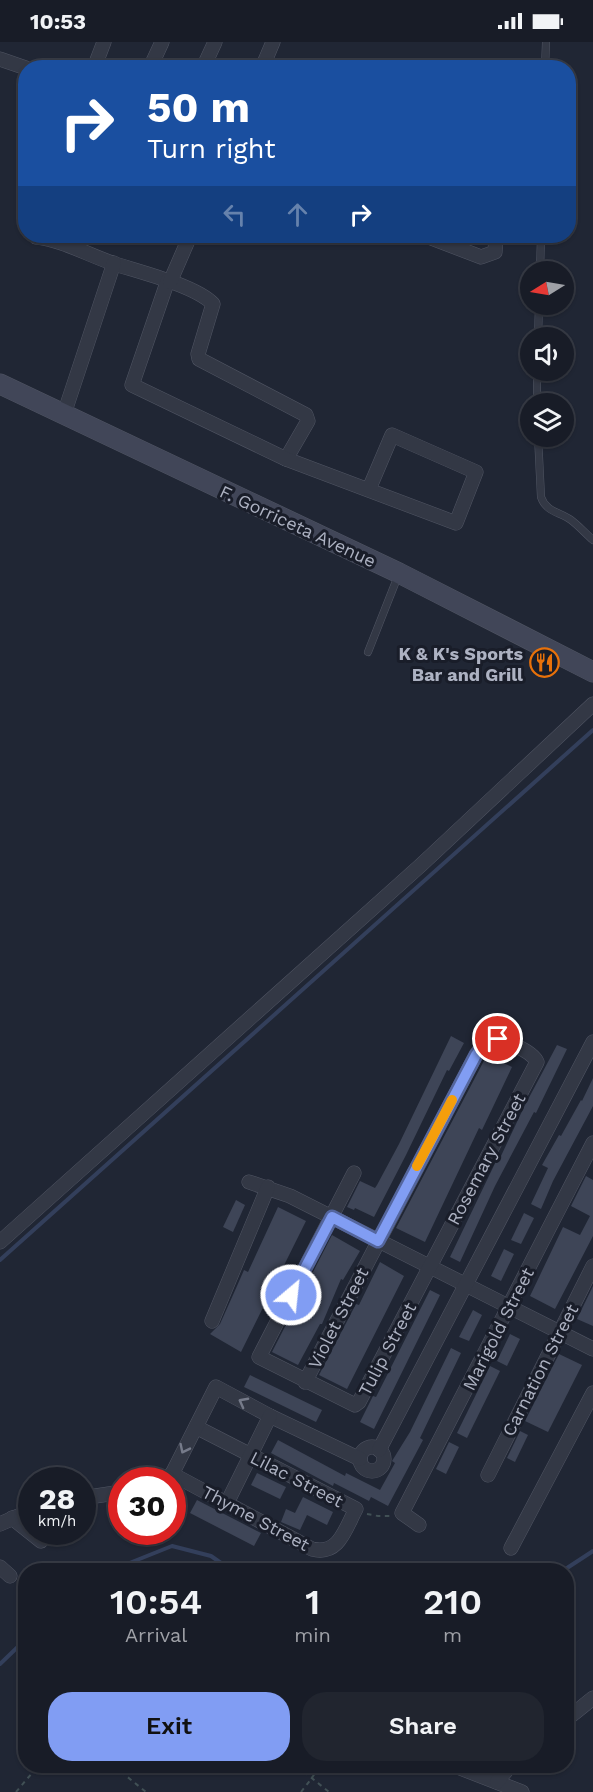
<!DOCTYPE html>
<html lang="en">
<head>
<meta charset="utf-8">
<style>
  :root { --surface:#181c27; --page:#21252f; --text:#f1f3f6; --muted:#9fa1a7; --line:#363a44; --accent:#819df3 }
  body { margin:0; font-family:"Work Sans",sans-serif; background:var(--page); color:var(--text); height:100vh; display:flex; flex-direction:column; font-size:22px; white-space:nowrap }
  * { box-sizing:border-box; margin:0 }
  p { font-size:20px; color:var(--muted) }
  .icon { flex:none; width:33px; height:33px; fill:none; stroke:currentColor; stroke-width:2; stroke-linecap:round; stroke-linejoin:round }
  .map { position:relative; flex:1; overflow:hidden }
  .drawer { position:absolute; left:18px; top:1521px; width:556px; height:210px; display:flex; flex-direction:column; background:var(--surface); border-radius:24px; box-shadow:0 2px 4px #0004,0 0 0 2px var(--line) }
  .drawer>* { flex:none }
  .top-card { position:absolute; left:18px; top:18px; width:558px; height:183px; border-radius:24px; box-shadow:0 2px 4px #0004,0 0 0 2px var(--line); background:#1a4fa0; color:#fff; overflow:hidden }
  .needle { width:39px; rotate:259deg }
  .controls { position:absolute; left:520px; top:219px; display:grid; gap:12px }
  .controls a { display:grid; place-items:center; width:54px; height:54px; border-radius:50%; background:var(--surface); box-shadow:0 2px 4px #0004,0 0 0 2px var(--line); font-size:30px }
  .speed { position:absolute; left:18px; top:1425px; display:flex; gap:12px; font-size:30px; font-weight:700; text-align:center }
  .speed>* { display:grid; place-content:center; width:78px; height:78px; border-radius:50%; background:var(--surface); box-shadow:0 2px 4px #0004,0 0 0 2px var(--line); line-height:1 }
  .speed small { font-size:15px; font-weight:400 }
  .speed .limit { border:9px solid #d22; background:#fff; color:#111 }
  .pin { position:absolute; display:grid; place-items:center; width:51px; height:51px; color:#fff; margin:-26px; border:3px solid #fff; border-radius:50%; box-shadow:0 2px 6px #0007 }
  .me { position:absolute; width:66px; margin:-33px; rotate:28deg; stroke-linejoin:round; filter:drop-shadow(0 0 4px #0008) }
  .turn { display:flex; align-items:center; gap:21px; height:126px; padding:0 30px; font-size:27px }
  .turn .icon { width:78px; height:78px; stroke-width:2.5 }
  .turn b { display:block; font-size:42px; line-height:51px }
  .lanes { display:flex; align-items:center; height:57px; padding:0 30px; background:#0003; justify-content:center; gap:30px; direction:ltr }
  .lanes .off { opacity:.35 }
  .eta { display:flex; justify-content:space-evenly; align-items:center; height:102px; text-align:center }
  .eta b { font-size:36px; font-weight:600; line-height:42px }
  .button { display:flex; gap:12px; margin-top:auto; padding:12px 30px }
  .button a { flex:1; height:69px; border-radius:24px; background:var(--accent); color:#111; font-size:24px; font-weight:600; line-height:69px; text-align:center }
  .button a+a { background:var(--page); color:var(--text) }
  .status { display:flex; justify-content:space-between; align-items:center; height:42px; padding:0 30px; background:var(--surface); direction:ltr }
  .status svg { height:16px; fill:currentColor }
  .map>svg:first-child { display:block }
</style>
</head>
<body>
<div class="status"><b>10:53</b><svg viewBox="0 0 49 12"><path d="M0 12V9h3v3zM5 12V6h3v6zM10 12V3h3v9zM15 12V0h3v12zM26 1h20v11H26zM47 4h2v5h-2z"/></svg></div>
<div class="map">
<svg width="593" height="1750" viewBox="0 0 593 1750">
  <rect width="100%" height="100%" fill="#202634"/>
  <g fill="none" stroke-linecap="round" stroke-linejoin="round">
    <g stroke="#333f5b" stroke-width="4">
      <polyline points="0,1218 593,688"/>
      <polyline points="64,1528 83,1526 112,1528 172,1504 211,1514 231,1528"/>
      <polyline points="564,1528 593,1509"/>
      <polyline points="0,1622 26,1597"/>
    </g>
  </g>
  <g fill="#3e4557">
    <polygon points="451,994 464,1001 449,1029 447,1028 406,1113 374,1175 355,1166 354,1168 347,1165 360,1139 375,1146 377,1143 399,1102"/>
    <polygon points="557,1003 567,1007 536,1071 534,1070 495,1144 460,1220 450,1215 499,1113 501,1114 524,1065"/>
    <polygon points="487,1013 512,1025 482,1088 479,1086 425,1200 396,1186"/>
    <polygon points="593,1036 593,1064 553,1139 541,1167 531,1162 548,1126 542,1123 559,1093 561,1094 581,1058 582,1059"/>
    <polygon points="586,1134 593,1138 593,1194 555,1267 530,1254 563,1185 580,1193 590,1174 571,1164"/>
    <polygon points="236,1158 245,1163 233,1190 223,1185"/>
    <polygon points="278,1165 306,1179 241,1310 210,1292 220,1282 237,1244 244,1228 248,1230"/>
    <polygon points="524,1171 534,1176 521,1202 511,1198"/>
    <polygon points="332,1193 360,1209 343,1238 341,1237 322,1282 320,1282 298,1323 272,1310"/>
    <polygon points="504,1207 514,1212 501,1239 491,1234"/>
    <polygon points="380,1220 404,1234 347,1347 319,1333 356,1262 359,1263"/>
    <polygon points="593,1244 593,1284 577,1277"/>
    <polygon points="430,1248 440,1253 374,1387 360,1380 373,1354 376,1355"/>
    <polygon points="473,1268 482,1273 469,1299 459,1295"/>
    <polygon points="510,1292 520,1297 507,1324 497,1319"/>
    <polygon points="451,1306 461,1311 420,1396 423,1398 388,1464 371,1455 369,1459 334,1441 333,1444 271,1411 278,1398 345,1434 346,1431 380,1448 395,1421 392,1419 410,1390"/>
    <polygon points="559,1312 582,1323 548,1390 525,1379"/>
    <polygon points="490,1324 500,1329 467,1396 457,1391"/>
    <polygon points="250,1333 322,1368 316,1380 244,1345"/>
    <polygon points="520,1389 528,1393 515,1420 507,1416"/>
    <polygon points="449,1400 459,1405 446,1432 436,1427"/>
    <polygon points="257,1431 286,1445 280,1457 251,1443"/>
    <polygon points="303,1455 333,1470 327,1483 307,1473 300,1488 281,1480 286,1467 295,1471"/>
    <polygon points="197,1458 261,1491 254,1504 190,1471"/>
  </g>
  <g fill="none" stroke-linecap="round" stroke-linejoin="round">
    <defs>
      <g id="service">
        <polyline points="545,26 546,0"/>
        <polyline points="540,230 541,194"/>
        <polyline points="538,296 539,262"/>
        <polyline points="537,362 537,328"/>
        <path d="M538,394L541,455C546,470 560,470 571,478C579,484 586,492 593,498"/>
        <polyline points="368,610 398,534"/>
      </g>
      <g id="minor">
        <polyline points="0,17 26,26"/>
        <polyline points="94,26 104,0"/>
        <polyline points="150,26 162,0"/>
        <polyline points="203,26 215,0"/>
        <polyline points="262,26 273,0"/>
        <polyline points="426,194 481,215 495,210 496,194"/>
        <path d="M36,195C63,198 88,213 115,222C140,230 196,244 213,262L198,312L199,317L306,373L308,379L286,417"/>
        <polyline points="168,238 132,343 286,417 456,481 476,430 392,393 369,447"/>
        <polyline points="170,240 190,194"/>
        <polyline points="64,372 114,221"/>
        <polyline points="249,1140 290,1154 593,1307"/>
        <polyline points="0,1200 421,823 593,662"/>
        <polyline points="212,1279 268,1145"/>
        <path d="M305,1340L476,1013C480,1007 483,1001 490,999C501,995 532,1009 537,1020L359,1360L355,1363L259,1315L354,1131"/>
        <circle cx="372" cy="1417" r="12"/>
        <polyline points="379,1408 593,1000"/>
        <path d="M172,1432L312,1507C339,1514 345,1487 356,1467L196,1385"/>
        <polyline points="488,1433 593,1224"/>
        <polyline points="162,1438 172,1432 216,1345 270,1374 360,1417"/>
        <polyline points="82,1456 122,1450"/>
        <polyline points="227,1461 270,1374"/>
        <polyline points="12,1476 41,1499"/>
        <polyline points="0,1482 32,1468"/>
        <polyline points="419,1483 402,1471 593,1101"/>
        <polyline points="511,1506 593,1351"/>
        <polyline points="0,1525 10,1534"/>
        <polyline points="567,1677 593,1656"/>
        <polyline points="455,1724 522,1750"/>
        <polyline points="497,1740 510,1724"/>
      </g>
      <polyline id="secondary" points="0,342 399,531 593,630"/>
    </defs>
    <use href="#service" stroke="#505563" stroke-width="8"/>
    <use href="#minor" stroke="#505563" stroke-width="15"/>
    <use href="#secondary" stroke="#505563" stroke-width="21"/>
    <g stroke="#415055" stroke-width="2" stroke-dasharray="4.5 4.5" stroke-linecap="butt">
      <polyline points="367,1472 378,1474 390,1474"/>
      <polyline points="114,1724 146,1750"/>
      <polyline points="297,1724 329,1750"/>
      <polyline points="16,1750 38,1724"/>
      <polyline points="301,1750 312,1736 319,1724"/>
    </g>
    <use href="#service" stroke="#333845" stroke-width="7"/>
    <use href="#minor" stroke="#333845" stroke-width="14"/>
    <use href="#secondary" stroke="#414658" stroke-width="20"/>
  </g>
  <defs><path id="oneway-chevron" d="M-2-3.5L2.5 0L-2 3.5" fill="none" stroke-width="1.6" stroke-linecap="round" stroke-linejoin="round" transform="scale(1.5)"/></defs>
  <g stroke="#767b8a">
    <use href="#oneway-chevron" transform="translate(243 1360) rotate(-152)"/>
    <use href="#oneway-chevron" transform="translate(184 1407) rotate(116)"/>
  </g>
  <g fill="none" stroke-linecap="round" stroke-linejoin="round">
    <defs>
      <polyline id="route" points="291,1253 332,1175 378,1199 476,1013 485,1001 498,997"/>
    </defs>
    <use href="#route" stroke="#54669e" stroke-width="15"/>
    <use href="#route" stroke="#819df3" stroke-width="10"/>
    <polyline stroke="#f59e0b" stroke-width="10" points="417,1124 452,1058"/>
  </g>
  <defs>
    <symbol id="restaurant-ring" viewBox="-11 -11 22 22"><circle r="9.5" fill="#191d29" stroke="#e8710a" stroke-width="1.5"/><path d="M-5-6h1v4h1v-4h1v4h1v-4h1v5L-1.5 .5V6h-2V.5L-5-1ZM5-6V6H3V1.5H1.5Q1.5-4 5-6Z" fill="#e8710a"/></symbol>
  </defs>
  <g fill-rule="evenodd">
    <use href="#restaurant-ring" x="528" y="604" width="33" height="33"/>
  </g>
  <g text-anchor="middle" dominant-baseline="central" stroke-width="6" stroke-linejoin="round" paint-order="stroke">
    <g font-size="18" fill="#adb2c2" stroke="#191d29">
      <text transform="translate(298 484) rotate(25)">F. Gorriceta Avenue</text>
      <text transform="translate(486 1117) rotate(-62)">Rosemary Street</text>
      <text transform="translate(338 1276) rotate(-63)">Violet Street</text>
      <text transform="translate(498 1287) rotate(-63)">Marigold Street</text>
      <text transform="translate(387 1307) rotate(-62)">Tulip Street</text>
      <text transform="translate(540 1328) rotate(-63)">Carnation Street</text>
      <text transform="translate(297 1437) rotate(27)">Lilac Street</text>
      <text transform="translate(256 1476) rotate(28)">Thyme Street</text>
    </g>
    <g font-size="18" font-weight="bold" fill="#adb2c2" stroke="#191d29" text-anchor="end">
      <text x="523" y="611">K &amp; K's Sports<tspan x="523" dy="21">Bar and Grill</tspan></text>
    </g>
  </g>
</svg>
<div class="controls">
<a><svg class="needle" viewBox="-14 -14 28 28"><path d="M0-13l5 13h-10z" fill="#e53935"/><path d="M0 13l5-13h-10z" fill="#9fa1a7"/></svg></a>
<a><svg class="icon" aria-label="sound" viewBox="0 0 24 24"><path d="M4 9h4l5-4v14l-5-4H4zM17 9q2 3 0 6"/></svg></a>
<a><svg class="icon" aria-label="layers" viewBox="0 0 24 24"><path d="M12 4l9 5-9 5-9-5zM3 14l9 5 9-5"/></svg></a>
</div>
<div class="speed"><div>28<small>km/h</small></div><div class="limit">30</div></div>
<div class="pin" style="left:498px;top:997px;background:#d93025"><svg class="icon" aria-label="arrive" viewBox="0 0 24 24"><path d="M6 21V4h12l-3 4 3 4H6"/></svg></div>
<svg class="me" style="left:291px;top:1253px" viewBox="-20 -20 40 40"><circle r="17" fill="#819df3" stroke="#fff" stroke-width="3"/><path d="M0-11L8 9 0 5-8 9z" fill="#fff"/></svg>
<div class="top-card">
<div class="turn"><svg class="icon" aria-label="right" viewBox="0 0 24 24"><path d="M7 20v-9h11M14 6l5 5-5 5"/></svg><div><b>50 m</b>Turn right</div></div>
<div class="lanes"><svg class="icon off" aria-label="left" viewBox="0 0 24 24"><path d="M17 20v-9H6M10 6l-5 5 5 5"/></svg><svg class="icon off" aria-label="ahead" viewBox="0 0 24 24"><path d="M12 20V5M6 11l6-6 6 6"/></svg><svg class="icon" aria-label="right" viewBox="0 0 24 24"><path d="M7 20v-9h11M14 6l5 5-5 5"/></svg></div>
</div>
<section class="drawer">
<div class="eta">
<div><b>10:54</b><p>Arrival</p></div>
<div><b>1</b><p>min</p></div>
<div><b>210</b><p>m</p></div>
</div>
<div class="button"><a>Exit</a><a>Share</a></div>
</section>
</div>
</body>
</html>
